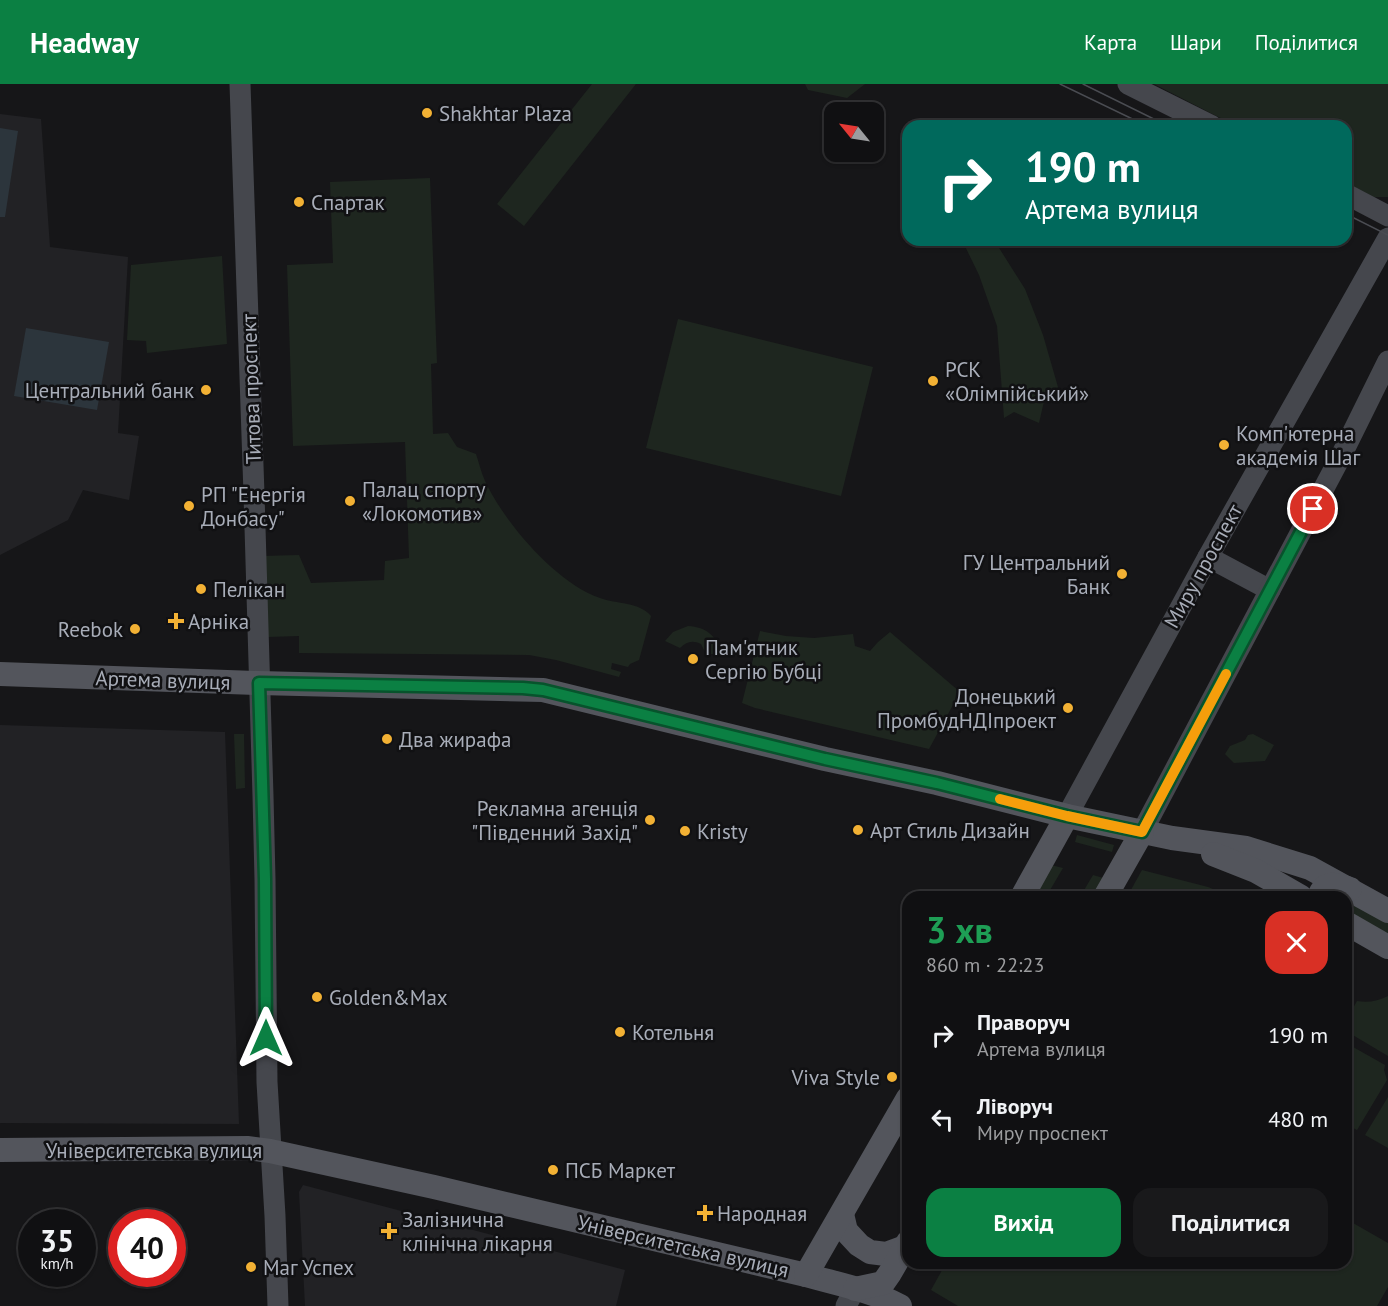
<!DOCTYPE html>
<html lang="uk">
<head>
<meta charset="utf-8">
<style>
  :root { --surface:#101012; --page:#19191b; --text:#f1f3f6; --muted:#9c9d9f; --line:#303032; --accent:#0b8043 }
  body { margin:0; font-family:"PT Sans",sans-serif; background:var(--page); color:var(--text); height:100vh; display:flex; flex-direction:column; font-size:22px; white-space:nowrap }
  * { box-sizing:border-box; margin:0 }
  p { font-size:20px; color:var(--muted) }
  .icon { flex:none; width:33px; height:33px; fill:none; stroke:currentColor; stroke-width:2; stroke-linecap:round; stroke-linejoin:round }
  .map { position:relative; flex:1; overflow:hidden }
  .details { position:absolute; left:902px; top:807px; width:450px; height:378px; display:flex; flex-direction:column; background:var(--surface); border-radius:18px; box-shadow:0 2px 4px #0004,0 0 0 2px var(--line) }
  .details>* { flex:none }
  .guide { position:absolute; left:902px; top:36px; width:450px; height:126px; border-radius:18px; box-shadow:0 2px 4px #0004,0 0 0 2px var(--line); background:#00695c; color:#fff; overflow:hidden }
  .needle { width:39px; rotate:300deg }
  .buttons { position:absolute; left:824px; top:18px; display:grid; gap:12px }
  .buttons a { display:grid; place-items:center; width:60px; height:60px; border-radius:12px; background:var(--surface); box-shadow:0 2px 4px #0004,0 0 0 2px var(--line); font-size:30px }
  .speed { position:absolute; left:18px; top:1125px; display:flex; gap:12px; font-size:30px; font-weight:700; text-align:center }
  .speed>* { display:grid; place-content:center; width:78px; height:78px; border-radius:50%; background:var(--surface); box-shadow:0 2px 4px #0004,0 0 0 2px var(--line); line-height:1 }
  .speed small { font-size:15px; font-weight:400 }
  .speed .limit { border:9px solid #d22; background:#fff; color:#111 }
  .pin { position:absolute; display:grid; place-items:center; width:51px; height:51px; color:#fff; margin:-26px; border:3px solid #fff; border-radius:50%; box-shadow:0 2px 6px #0007 }
  .me { position:absolute; width:66px; margin:-33px; rotate:0deg; stroke-linejoin:round; filter:drop-shadow(0 0 4px #0008) }
  .turn { display:flex; align-items:center; gap:21px; height:126px; padding:0 24px; font-size:27px }
  .turn .icon { width:78px; height:78px; stroke-width:2.5 }
  .turn b { display:block; font-size:42px; line-height:51px }
  .round { display:grid; place-items:center; flex:none; width:63px; height:63px; border-radius:18px; background:var(--page) }
  .overview { display:flex; align-items:center; justify-content:space-between; height:102px; padding:0 24px }
  h1 { font-size:36px; font-weight:600; line-height:45px; color:#1e9e55 }
  .action { display:flex; gap:12px; margin-top:auto; padding:12px 24px }
  .action a { flex:1; height:69px; border-radius:18px; background:var(--accent); color:#fff; font-size:24px; font-weight:600; line-height:69px; text-align:center }
  .action a+a { background:var(--page); color:var(--text) }
  ul { padding:0; list-style:none }
  li { display:flex; align-items:center; gap:18px; height:84px; padding:0 24px }
  li div { flex:1 }
  li b { display:block; font-size:22px }
  li em { font-style:normal }
  header { display:flex; align-items:center; gap:36px; box-sizing:border-box; height:84px; padding:0 30px; background:var(--accent); color:#fff }
  header strong { font-size:28px }
  nav { display:flex; gap:33px; margin-inline-start:auto; font-size:21px }
  .map>svg:first-child { display:block }
</style>
</head>
<body>
<header>
<strong>Headway</strong>
<nav><a>Карта</a><a>Шари</a><a>Поділитися</a></nav>
</header>
<div class="map">
<svg width="1388" height="1222" viewBox="0 0 1388 1222">
  <rect width="100%" height="100%" fill="#161618"/>
  <g fill="#222225">
    <polygon points="0,30 41,35 50,163 128,173 118,349 139,352 129,416 83,406 68,436 0,471"/>
    <polygon points="0,641 225,648 239,1040 0,1039"/>
    <polygon points="303,1101 625,1186 616,1222 305,1222 299,1108"/>
  </g>
  <g fill="#1e261f">
    <polygon points="592,0 636,0 524,142 497,120"/>
    <polygon points="805,0 865,0 847,14 808,6"/>
    <polygon points="1154,0 1388,0 1388,113 1374,113 1346,99 1346,42 1236,42"/>
    <path d="M430,94L437,279L431,280L433,350L448,349L457,363L476,370C479,379 481,388 485,397C504,438 556,499 600,514C616,520 640,518 651,532L639,576L630,580L628,583L612,579L611,585L621,588L619,593L556,576L529,571L299,569V552L268,553L262,472L299,471L311,499L384,496L385,477L409,474L405,358L293,362L287,181L333,179L330,98Z"/>
    <polygon points="962,156 994,156 1025,205 1043,251 1060,310 1045,313 1039,339 1014,328 1004,334 997,242 979,191"/>
    <polygon points="222,172 227,260 147,269 146,257 127,256 131,181"/>
    <polygon points="678,235 873,283 841,412 646,364"/>
    <path d="M688,542C706,543 718,552 720,570H706L701,560C693,556 687,557 680,564L665,557L673,548Z"/>
    <polygon points="760,547 786,552 814,554 853,550 855,562 870,567 878,558 890,548 960,608 929,665 755,624 742,619"/>
    <polygon points="234,650 244,650 245,704 236,705"/>
    <polygon points="1253,650 1274,661 1265,677 1234,679 1225,670 1230,662 1245,656 1248,651"/>
    <polygon points="1077,751 1114,761 1112,768 1075,758"/>
    <polygon points="1051,781 1063,784 1046,813 1032,813"/>
    <polygon points="1142,786 1208,803 1233,813 1127,813"/>
    <polygon points="1093,791 1107,795 1096,813 1080,813"/>
    <polygon points="1332,808 1339,809 1388,836 1388,853 1346,829 1346,813 1328,813"/>
    <path d="M1388,912V972L1346,947V937L1357,917C1368,919 1378,917 1388,912Z"/>
    <polygon points="1346,959 1385,981 1384,986 1387,996 1357,1046 1346,1040"/>
    <polygon points="1388,1013 1388,1064 1365,1051"/>
    <polygon points="1346,1135 1388,1159 1388,1203 1377,1222 958,1222 931,1206 946,1179 1346,1179"/>
  </g>
  <g fill="#2c353c">
    <polygon points="0,44 18,47 5,133 0,133"/>
    <polygon points="26,244 109,258 97,326 14,312"/>
  </g>
  <g fill="none" stroke-linecap="round" stroke-linejoin="round">
    <g stroke="#45474d" stroke-width="21">
      <polyline points="240,0 254,410 263,712 265,795 267,998 275,1132 278,1222"/>
      <polyline points="1128,0 1212,42"/>
      <polyline points="1346,110 1388,132"/>
      <polyline points="1208,473 1270,506"/>
      <polyline points="1067,732 1208,473 1388,154"/>
      <polyline points="1142,748 1342,370 1388,277"/>
      <polyline points="846,1222 855,1205"/>
    </g>
    <g stroke="#53555c" stroke-width="24">
      <polyline points="0,590 259,599 543,606 825,675 937,699 1067,732 1172,754 1246,764 1310,784 1388,827"/>
      <polyline points="1213,770 1256,787 1301,813"/>
      <polyline points="1022,813 1067,732"/>
      <polyline points="1105,813 1142,748"/>
      <path d="M1319,813C1325,795 1336,801 1350,805"/>
      <polyline points="1346,839 1388,863"/>
      <path d="M0,1066L247,1064L270,1067L434,1103L806,1191C837,1200 871,1206 900,1222"/>
      <polyline points="842,1130 846,1147 859,1161 870,1168 886,1170 905,1163"/>
      <polyline points="806,1191 908,1014"/>
      <polyline points="855,1205 883,1199 890,1189 908,1158"/>
    </g>
    <g stroke="#4a4c52" stroke-width="1.5">
      <polyline points="1060,0 1147,42"/>
      <polyline points="1083,0 1168,42"/>
      <polyline points="1346,130 1388,151"/>
    </g>
  </g>
  <g fill="none" stroke-linecap="round" stroke-linejoin="round">
    <defs>
      <polyline id="route" points="266,954 265,795 259,599 523,604 543,606 825,675 937,699 1067,732 1142,748 1313,425"/>
    </defs>
    <use href="#route" stroke="#07532c" stroke-width="15"/>
    <use href="#route" stroke="#0b8043" stroke-width="10"/>
    <polyline stroke="#f59e0b" stroke-width="10" points="1000,715 1067,732 1142,748 1226,590"/>
  </g>
  <g fill="#f2b134" stroke="#111113" stroke-width="2">
    <circle cx="427" cy="29" r="6"/>
    <circle cx="299" cy="118" r="6"/>
    <circle cx="933" cy="297" r="6"/>
    <circle cx="206" cy="306" r="6"/>
    <circle cx="1224" cy="361" r="6"/>
    <circle cx="350" cy="417" r="6"/>
    <circle cx="189" cy="422" r="6"/>
    <circle cx="1122" cy="490" r="6"/>
    <circle cx="201" cy="505" r="6"/>
    <path d="M173 528h6v6h6v6h-6v6h-6v-6h-6v-6h6z"/>
    <circle cx="135" cy="545" r="6"/>
    <circle cx="693" cy="575" r="6"/>
    <circle cx="1068" cy="624" r="6"/>
    <circle cx="387" cy="655" r="6"/>
    <circle cx="650" cy="736" r="6"/>
    <circle cx="858" cy="746" r="6"/>
    <circle cx="685" cy="747" r="6"/>
    <circle cx="317" cy="913" r="6"/>
    <circle cx="620" cy="948" r="6"/>
    <circle cx="892" cy="993" r="6"/>
    <circle cx="553" cy="1086" r="6"/>
    <path d="M702 1120h6v6h6v6h-6v6h-6v-6h-6v-6h6z"/>
    <path d="M386 1138h6v6h6v6h-6v6h-6v-6h-6v-6h6z"/>
    <circle cx="251" cy="1183" r="6"/>
  </g>
  <g text-anchor="middle" dominant-baseline="central" stroke-width="5" stroke-linejoin="round" paint-order="stroke">
    <g font-size="21" fill="#a8adb8" stroke="#111113" text-anchor="start">
      <text x="439" y="29">Shakhtar Plaza</text>
      <text x="311" y="118">Спартак</text>
      <text x="945" y="285">РСК<tspan x="945" dy="24">«Олімпійський»</tspan></text>
      <text x="194" y="306" text-anchor="end">Центральний банк</text>
      <text x="1236" y="349">Комп'ютерна<tspan x="1236" dy="24">академія Шаг</tspan></text>
      <text x="362" y="405">Палац спорту<tspan x="362" dy="24">«Локомотив»</tspan></text>
      <text x="201" y="410">РП "Енергія<tspan x="201" dy="24">Донбасу"</tspan></text>
      <text x="1110" y="478" text-anchor="end">ГУ Центральний<tspan x="1110" dy="24">Банк</tspan></text>
      <text x="213" y="505">Пелікан</text>
      <text x="188" y="537">Арніка</text>
      <text x="123" y="545" text-anchor="end">Reebok</text>
      <text x="705" y="563">Пам'ятник<tspan x="705" dy="24">Сергію Бубці</tspan></text>
      <text x="1056" y="612" text-anchor="end">Донецький<tspan x="1056" dy="24">ПромбудНДІпроект</tspan></text>
      <text x="399" y="655">Два жирафа</text>
      <text x="638" y="724" text-anchor="end">Рекламна агенція<tspan x="638" dy="24">"Південний Захід"</tspan></text>
      <text x="870" y="746">Арт Стиль Дизайн</text>
      <text x="697" y="747">Kristy</text>
      <text x="329" y="913">Golden&amp;Max</text>
      <text x="632" y="948">Котельня</text>
      <text x="880" y="993" text-anchor="end">Viva Style</text>
      <text x="565" y="1086">ПСБ Маркет</text>
      <text x="717" y="1129">Народная</text>
      <text x="402" y="1135">Залізнична<tspan x="402" dy="24">клінічна лікарня</tspan></text>
      <text x="263" y="1183">Маг Успех</text>
    </g>
    <g font-size="21" fill="#a8adb8" stroke="#111113">
      <text transform="translate(251 305) rotate(-92)">Титова проспект</text>
      <text transform="translate(1203 482) rotate(-61)">Миру проспект</text>
      <text transform="translate(163 596) rotate(2)">Артема вулиця</text>
      <text x="154" y="1066">Університетська вулиця</text>
      <text transform="translate(683 1162) rotate(13)">Університетська вулиця</text>
    </g>
  </g>
</svg>
<div class="buttons">
<a><svg class="needle" viewBox="-14 -14 28 28"><path d="M0-13l5 13h-10z" fill="#e53935"/><path d="M0 13l5-13h-10z" fill="#9c9d9f"/></svg></a>
</div>
<div class="speed"><div>35<small>km/h</small></div><div class="limit">40</div></div>
<div class="pin" style="left:1313px;top:425px;background:#d93025"><svg class="icon" aria-label="arrive" viewBox="0 0 24 24"><path d="M6 21V4h12l-3 4 3 4H6"/></svg></div>
<svg class="me" style="left:266px;top:954px" viewBox="-20 -20 40 40"><path d="M0-17L14 15 0 8-14 15z" fill="#0b8043" stroke="#fff" stroke-width="4"/></svg>
<div class="guide">
<div class="turn"><svg class="icon" aria-label="right" viewBox="0 0 24 24"><path d="M7 20v-9h11M14 6l5 5-5 5"/></svg><div><b>190 m</b>Артема вулиця</div></div>
</div>
<section class="details">
<div class="overview"><div><h1>3 хв</h1><p>860 m · 22:23</p></div><a class="round" style="background:#d93025;color:#fff"><svg class="icon" aria-label="close" viewBox="0 0 24 24"><path d="M6 6l12 12M18 6L6 18"/></svg></a></div>
<ul>
<li><svg class="icon" aria-label="right" viewBox="0 0 24 24"><path d="M7 20v-9h11M14 6l5 5-5 5"/></svg><div><b>Праворуч</b><p>Артема вулиця</p></div><em>190 m</em></li>
<li><svg class="icon" aria-label="left" viewBox="0 0 24 24"><path d="M17 20v-9H6M10 6l-5 5 5 5"/></svg><div><b>Ліворуч</b><p>Миру проспект</p></div><em>480 m</em></li>
</ul>
<div class="action"><a>Вихід</a><a>Поділитися</a></div>
</section>
</div>
</body>
</html>
